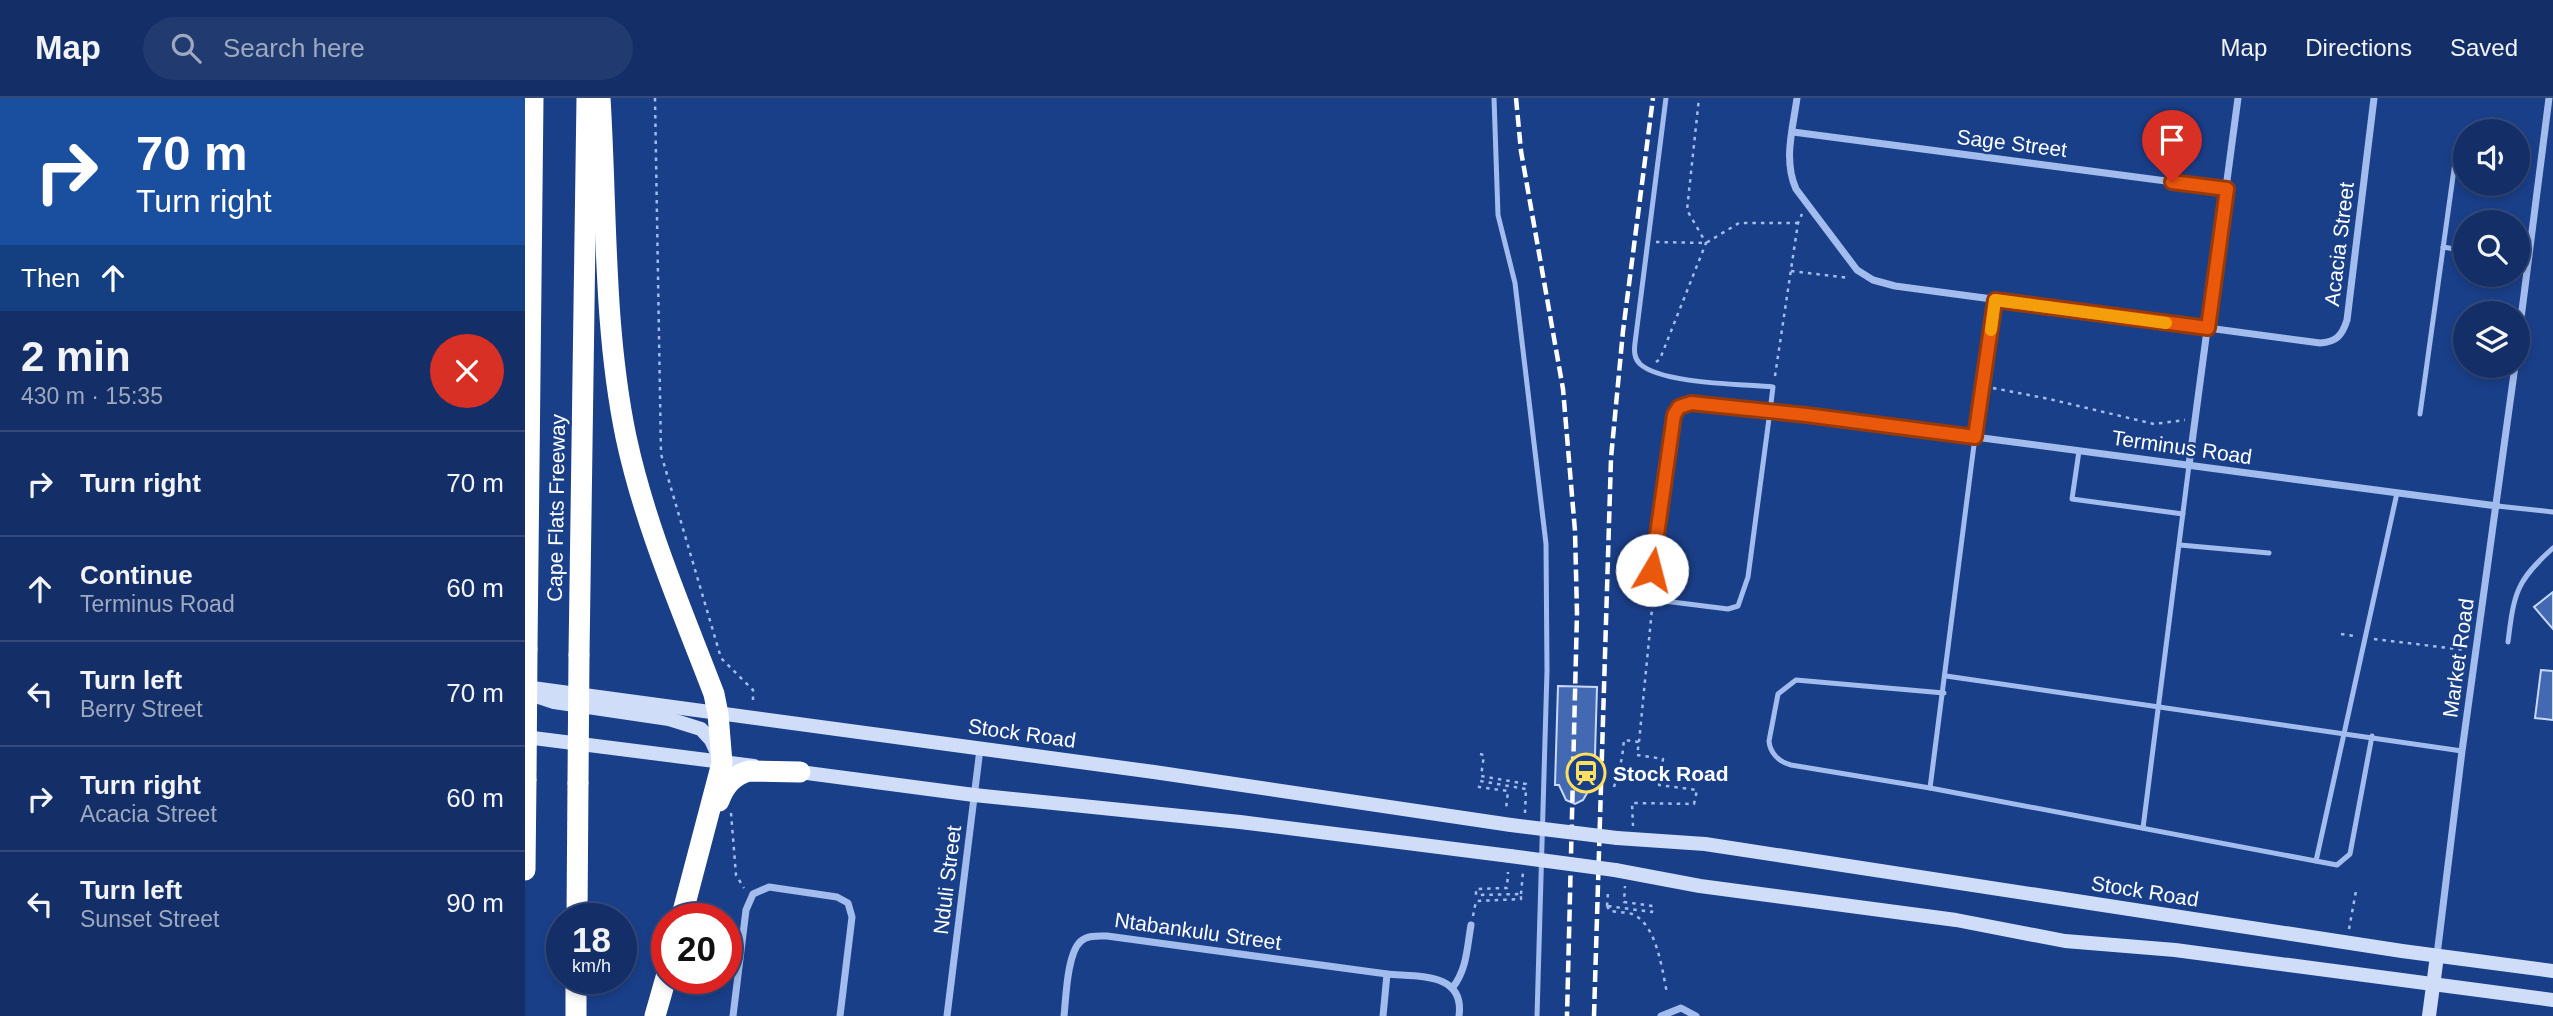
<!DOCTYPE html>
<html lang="en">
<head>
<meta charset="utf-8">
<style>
  :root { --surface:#142f67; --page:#213b70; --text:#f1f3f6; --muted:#9da9c0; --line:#334a7b }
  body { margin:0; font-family:Arial,sans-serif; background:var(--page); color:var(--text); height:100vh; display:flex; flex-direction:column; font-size:26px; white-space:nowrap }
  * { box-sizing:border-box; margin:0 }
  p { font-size:23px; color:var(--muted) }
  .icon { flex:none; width:38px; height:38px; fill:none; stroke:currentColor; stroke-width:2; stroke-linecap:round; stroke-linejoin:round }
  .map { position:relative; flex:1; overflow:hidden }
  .drawer { display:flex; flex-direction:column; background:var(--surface); width:525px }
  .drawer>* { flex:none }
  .top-card { background:#1a4fa0; color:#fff; overflow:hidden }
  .fabs { position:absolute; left:1928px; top:21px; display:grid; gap:14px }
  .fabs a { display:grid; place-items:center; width:77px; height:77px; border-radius:50%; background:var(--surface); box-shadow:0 4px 10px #0003,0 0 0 2px var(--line); font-size:35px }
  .speed { position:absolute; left:21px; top:805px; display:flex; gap:14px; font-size:35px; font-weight:700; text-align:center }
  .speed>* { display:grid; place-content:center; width:91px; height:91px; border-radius:50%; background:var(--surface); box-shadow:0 4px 10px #0003,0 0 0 2px var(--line); line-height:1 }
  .speed small { font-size:18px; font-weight:400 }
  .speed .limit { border:10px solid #d22; background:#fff; color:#111 }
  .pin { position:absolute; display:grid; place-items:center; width:60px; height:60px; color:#fff; margin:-72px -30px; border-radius:50% 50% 50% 0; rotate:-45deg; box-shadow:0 0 7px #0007 }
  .pin .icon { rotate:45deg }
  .me { position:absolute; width:77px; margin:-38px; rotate:8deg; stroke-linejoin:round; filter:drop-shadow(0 0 5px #0008) }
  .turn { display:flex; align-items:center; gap:24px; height:147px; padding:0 21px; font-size:32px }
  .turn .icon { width:91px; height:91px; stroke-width:2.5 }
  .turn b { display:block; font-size:49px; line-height:60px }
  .then { display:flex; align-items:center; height:66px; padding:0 21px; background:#0003; gap:14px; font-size:26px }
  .round { display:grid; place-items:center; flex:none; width:74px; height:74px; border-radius:37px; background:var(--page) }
  .summary { display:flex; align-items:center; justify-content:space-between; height:119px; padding:0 21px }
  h1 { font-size:42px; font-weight:700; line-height:52px }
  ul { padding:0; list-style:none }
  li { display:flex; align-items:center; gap:21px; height:105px; padding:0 21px; border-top:2px solid var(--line) }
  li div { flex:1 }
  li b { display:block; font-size:26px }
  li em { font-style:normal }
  header { display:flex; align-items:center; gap:42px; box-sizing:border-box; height:98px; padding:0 35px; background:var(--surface); border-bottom:2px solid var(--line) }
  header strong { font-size:33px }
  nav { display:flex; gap:38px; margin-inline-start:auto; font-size:24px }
  .search { width:490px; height:63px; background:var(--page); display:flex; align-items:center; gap:18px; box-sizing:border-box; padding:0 24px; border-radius:38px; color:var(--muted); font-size:26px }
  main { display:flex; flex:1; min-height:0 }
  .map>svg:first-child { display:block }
</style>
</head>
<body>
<header>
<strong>Map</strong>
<div class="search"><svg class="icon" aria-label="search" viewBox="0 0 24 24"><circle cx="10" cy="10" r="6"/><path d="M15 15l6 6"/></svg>Search here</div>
<nav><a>Map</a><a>Directions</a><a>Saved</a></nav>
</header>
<main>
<section class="drawer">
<div class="top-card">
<div class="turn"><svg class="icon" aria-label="right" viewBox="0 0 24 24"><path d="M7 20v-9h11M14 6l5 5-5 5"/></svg><div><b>70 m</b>Turn right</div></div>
<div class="then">Then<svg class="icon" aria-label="ahead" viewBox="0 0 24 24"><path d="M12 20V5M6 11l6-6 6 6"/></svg></div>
</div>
<div class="summary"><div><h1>2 min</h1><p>430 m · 15:35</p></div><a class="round" style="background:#d93025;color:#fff"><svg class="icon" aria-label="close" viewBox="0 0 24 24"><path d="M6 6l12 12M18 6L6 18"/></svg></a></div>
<ul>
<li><svg class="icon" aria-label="right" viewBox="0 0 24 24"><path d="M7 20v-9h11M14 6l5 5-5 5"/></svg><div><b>Turn right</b></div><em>70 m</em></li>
<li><svg class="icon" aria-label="ahead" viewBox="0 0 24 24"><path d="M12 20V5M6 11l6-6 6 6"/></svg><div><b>Continue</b><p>Terminus Road</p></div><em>60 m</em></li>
<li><svg class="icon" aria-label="left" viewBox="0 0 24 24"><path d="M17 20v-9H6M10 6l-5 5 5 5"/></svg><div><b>Turn left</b><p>Berry Street</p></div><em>70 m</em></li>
<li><svg class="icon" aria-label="right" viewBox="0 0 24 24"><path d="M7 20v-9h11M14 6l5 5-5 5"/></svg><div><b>Turn right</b><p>Acacia Street</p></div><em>60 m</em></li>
<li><svg class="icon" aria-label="left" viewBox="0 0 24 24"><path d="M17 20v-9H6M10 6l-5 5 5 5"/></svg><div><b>Turn left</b><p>Sunset Street</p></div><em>90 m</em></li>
</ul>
</section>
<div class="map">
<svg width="2028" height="918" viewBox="0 0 2028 918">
  <rect width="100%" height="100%" fill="#1a3f89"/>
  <g fill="#4269b2" stroke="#c8d9f9" stroke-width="2">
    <polygon points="2028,494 2028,531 2009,509"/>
    <polygon points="2016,572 2028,573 2028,622 2010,620"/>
    <polygon points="1033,588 1072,589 1069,690 1065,690 1058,702 1050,706 1041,702 1034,687 1030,687"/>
  </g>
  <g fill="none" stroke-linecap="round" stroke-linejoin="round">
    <g stroke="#a2bded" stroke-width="2.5" stroke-dasharray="3.5 5" stroke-linecap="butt">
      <polyline points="130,0 136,356 196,560 228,592 228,603"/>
      <polyline points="1131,144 1181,145 1214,125 1273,125"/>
      <polyline points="1266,173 1324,180"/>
      <polyline points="1131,264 1135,261 1181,145 1162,112 1174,0"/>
      <polyline points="1250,278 1273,125 1277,116"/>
      <polyline points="1468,290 1524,301 1629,326 1660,322"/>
      <polyline points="1816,536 1829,538"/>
      <polyline points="1849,541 1940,552"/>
      <polyline points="1114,644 1127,511"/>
      <polyline points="955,656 959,657 956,678 1001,686 1001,691 955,683 954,689 983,693 981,711"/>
      <polyline points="1089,689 1097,660 1099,642 1114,644 1112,657 1138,661 1134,687 1172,692 1169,706 1107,705 1108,728"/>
      <polyline points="206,715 211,777 219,790"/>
      <polyline points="1000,715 1001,691"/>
      <polyline points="996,796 998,774"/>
      <path d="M1082,808L1085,813C1091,814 1101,814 1107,816C1132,826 1137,872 1142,895"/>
      <polyline points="1082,808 1083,794"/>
      <polyline points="1083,808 1127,814 1128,808 1099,804 1100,788"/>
      <polyline points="948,818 951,803 996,801 996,796 951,797 951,791 982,790 983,774"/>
      <polyline points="1824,831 1831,793"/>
    </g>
    <g stroke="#a2bded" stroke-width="5">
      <polyline points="969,0 973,117 990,185 1021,446 1022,573 1012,918"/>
      <path d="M1141,0L1110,245C1109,253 1109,260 1115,266C1137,286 1217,286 1248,289L1245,313L1223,479L1213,508L1203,511L1131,502L1124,495L1149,317L1154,309L1166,305L1281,317L1450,339L1405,690"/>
      <polyline points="1918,149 1941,153"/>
      <polyline points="1993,161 2004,162"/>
      <polyline points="1895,316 1931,57"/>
      <polyline points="1554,353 1547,401 1658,416"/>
      <polyline points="1972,408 2028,414"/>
      <polyline points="1655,447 1744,455"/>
      <path d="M1983,544C1989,495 1991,483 2028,450"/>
      <polyline points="1421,578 1937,653"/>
      <path d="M1419,595L1271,582L1253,596L1244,643C1245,655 1254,664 1266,667L1405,690L1812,767L1825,756L1847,638"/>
      <polyline points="1618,730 1664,367"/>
      <polyline points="1791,763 1872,395"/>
    </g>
    <g stroke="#a2bded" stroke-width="7">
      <path d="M1272,0C1268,30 1258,62 1271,91L1332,172L1348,182L1370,188L1795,245C1811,244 1817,238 1822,222L1849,0"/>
      <polyline points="1268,34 1702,91"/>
      <polyline points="1470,202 1450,339 1972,408"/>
      <polyline points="1993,244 2024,0"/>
      <polyline points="1664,367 1713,0"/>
      <polyline points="1912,857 1937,653 1990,268"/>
      <path d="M928,889C942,871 942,849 946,827"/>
      <polyline points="208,918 221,812 228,796 244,789 312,799 323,805 327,819 315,918"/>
      <polyline points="422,918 455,651"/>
      <path d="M539,918C541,900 542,855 556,843C563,837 573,838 582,838L862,876C893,879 940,874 934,918"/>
      <polyline points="858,918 862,876"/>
      <polyline points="1136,918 1156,910 1171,918"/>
    </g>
    <g stroke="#cfddf9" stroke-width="14">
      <polyline points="0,589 629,674 986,727"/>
      <polyline points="5,596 29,604 144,621 176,631 186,642 193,657"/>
      <polyline points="0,639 229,668"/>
      <polyline points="267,673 449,697 715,724 985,758"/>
      <polyline points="1092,740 1180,746 1877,853 2028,873"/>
      <polyline points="1090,772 1175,788 1431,822 1540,843 1650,852 2028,902"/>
      <polyline points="1904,918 1912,858"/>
    </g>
    <g stroke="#fff" stroke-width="21">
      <path d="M75,0C82,113 78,228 101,339C120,428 157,512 189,596L193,616L197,665L156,821"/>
      <polyline points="2,551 8,0"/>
      <polyline points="54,557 62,0"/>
      <path d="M194,703C199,688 208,677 224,673L275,674"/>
      <polyline points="0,772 1,682"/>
      <polyline points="52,821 53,685"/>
      <polyline points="51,918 51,880"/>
      <polyline points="130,918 142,876"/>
    </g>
    <g stroke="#fff" stroke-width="4.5" stroke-dasharray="12 5" stroke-linecap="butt">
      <polyline points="991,0 996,53 1038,291 1050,433 1052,515 1042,918"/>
      <polyline points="1069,918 1086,360 1098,233 1128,0"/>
    </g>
    <g stroke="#cfddf9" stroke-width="14">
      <polyline points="986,727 1092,740"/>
      <polyline points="985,758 1090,772"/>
    </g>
    <g stroke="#fff" stroke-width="21">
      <polyline points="1,682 2,551"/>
      <polyline points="53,685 54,557"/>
    </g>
  </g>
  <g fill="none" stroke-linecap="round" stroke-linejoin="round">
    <defs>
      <polyline id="route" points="1127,472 1149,317 1154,309 1166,305 1281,317 1450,339 1470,202 1683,230 1702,91 1647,84"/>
    </defs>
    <use href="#route" stroke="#983908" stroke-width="18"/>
    <use href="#route" stroke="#ea580c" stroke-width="12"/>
    <polyline stroke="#f59e0b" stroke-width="12" points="1466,232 1470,202 1641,225"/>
  </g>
  <defs>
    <symbol id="station-ring" viewBox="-11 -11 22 22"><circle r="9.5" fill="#1a3f89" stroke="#ffe05e" stroke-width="1.5"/><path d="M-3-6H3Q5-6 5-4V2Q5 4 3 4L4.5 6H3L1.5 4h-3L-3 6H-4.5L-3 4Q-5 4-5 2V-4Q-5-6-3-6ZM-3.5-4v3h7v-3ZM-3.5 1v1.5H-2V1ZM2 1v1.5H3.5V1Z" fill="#ffe05e"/></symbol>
  </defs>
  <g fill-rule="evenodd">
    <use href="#station-ring" x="1039" y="653" width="44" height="44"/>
  </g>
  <g text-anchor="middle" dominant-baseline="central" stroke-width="5" stroke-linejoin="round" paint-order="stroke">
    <g font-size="21" fill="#fff" stroke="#1a3f89">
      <text transform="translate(1487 45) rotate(7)">Sage Street</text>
      <text transform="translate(1814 146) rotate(-83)">Acacia Street</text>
      <text transform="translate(1657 349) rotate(8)">Terminus Road</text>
      <text transform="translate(31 410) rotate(-89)">Cape Flats Freeway</text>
      <text transform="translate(1933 560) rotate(-82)">Market Road</text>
      <text transform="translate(497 635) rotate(8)">Stock Road</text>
      <text transform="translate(422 782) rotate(-83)">Nduli Street</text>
      <text transform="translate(1620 793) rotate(9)">Stock Road</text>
      <text transform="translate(673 833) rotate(8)">Ntabankulu Street</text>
    </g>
    <g font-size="21" font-weight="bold" fill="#fff" stroke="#1a3f89" text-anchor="start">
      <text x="1088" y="675">Stock Road</text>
    </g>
  </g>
</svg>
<div class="fabs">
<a><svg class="icon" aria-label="sound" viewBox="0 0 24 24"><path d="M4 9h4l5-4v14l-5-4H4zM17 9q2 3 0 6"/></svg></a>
<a><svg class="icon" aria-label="search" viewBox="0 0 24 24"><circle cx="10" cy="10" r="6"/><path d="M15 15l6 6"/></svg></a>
<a><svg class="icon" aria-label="layers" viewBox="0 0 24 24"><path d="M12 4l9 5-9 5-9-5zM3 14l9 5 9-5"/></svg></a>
</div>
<div class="speed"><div>18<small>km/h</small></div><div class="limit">20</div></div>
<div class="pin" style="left:1647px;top:84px;background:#d93025"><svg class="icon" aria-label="arrive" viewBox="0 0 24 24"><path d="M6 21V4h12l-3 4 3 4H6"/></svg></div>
<svg class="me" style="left:1127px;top:472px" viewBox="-20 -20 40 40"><circle r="19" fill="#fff"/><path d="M0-13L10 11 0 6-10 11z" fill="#ea580c"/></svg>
</div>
</main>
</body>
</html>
